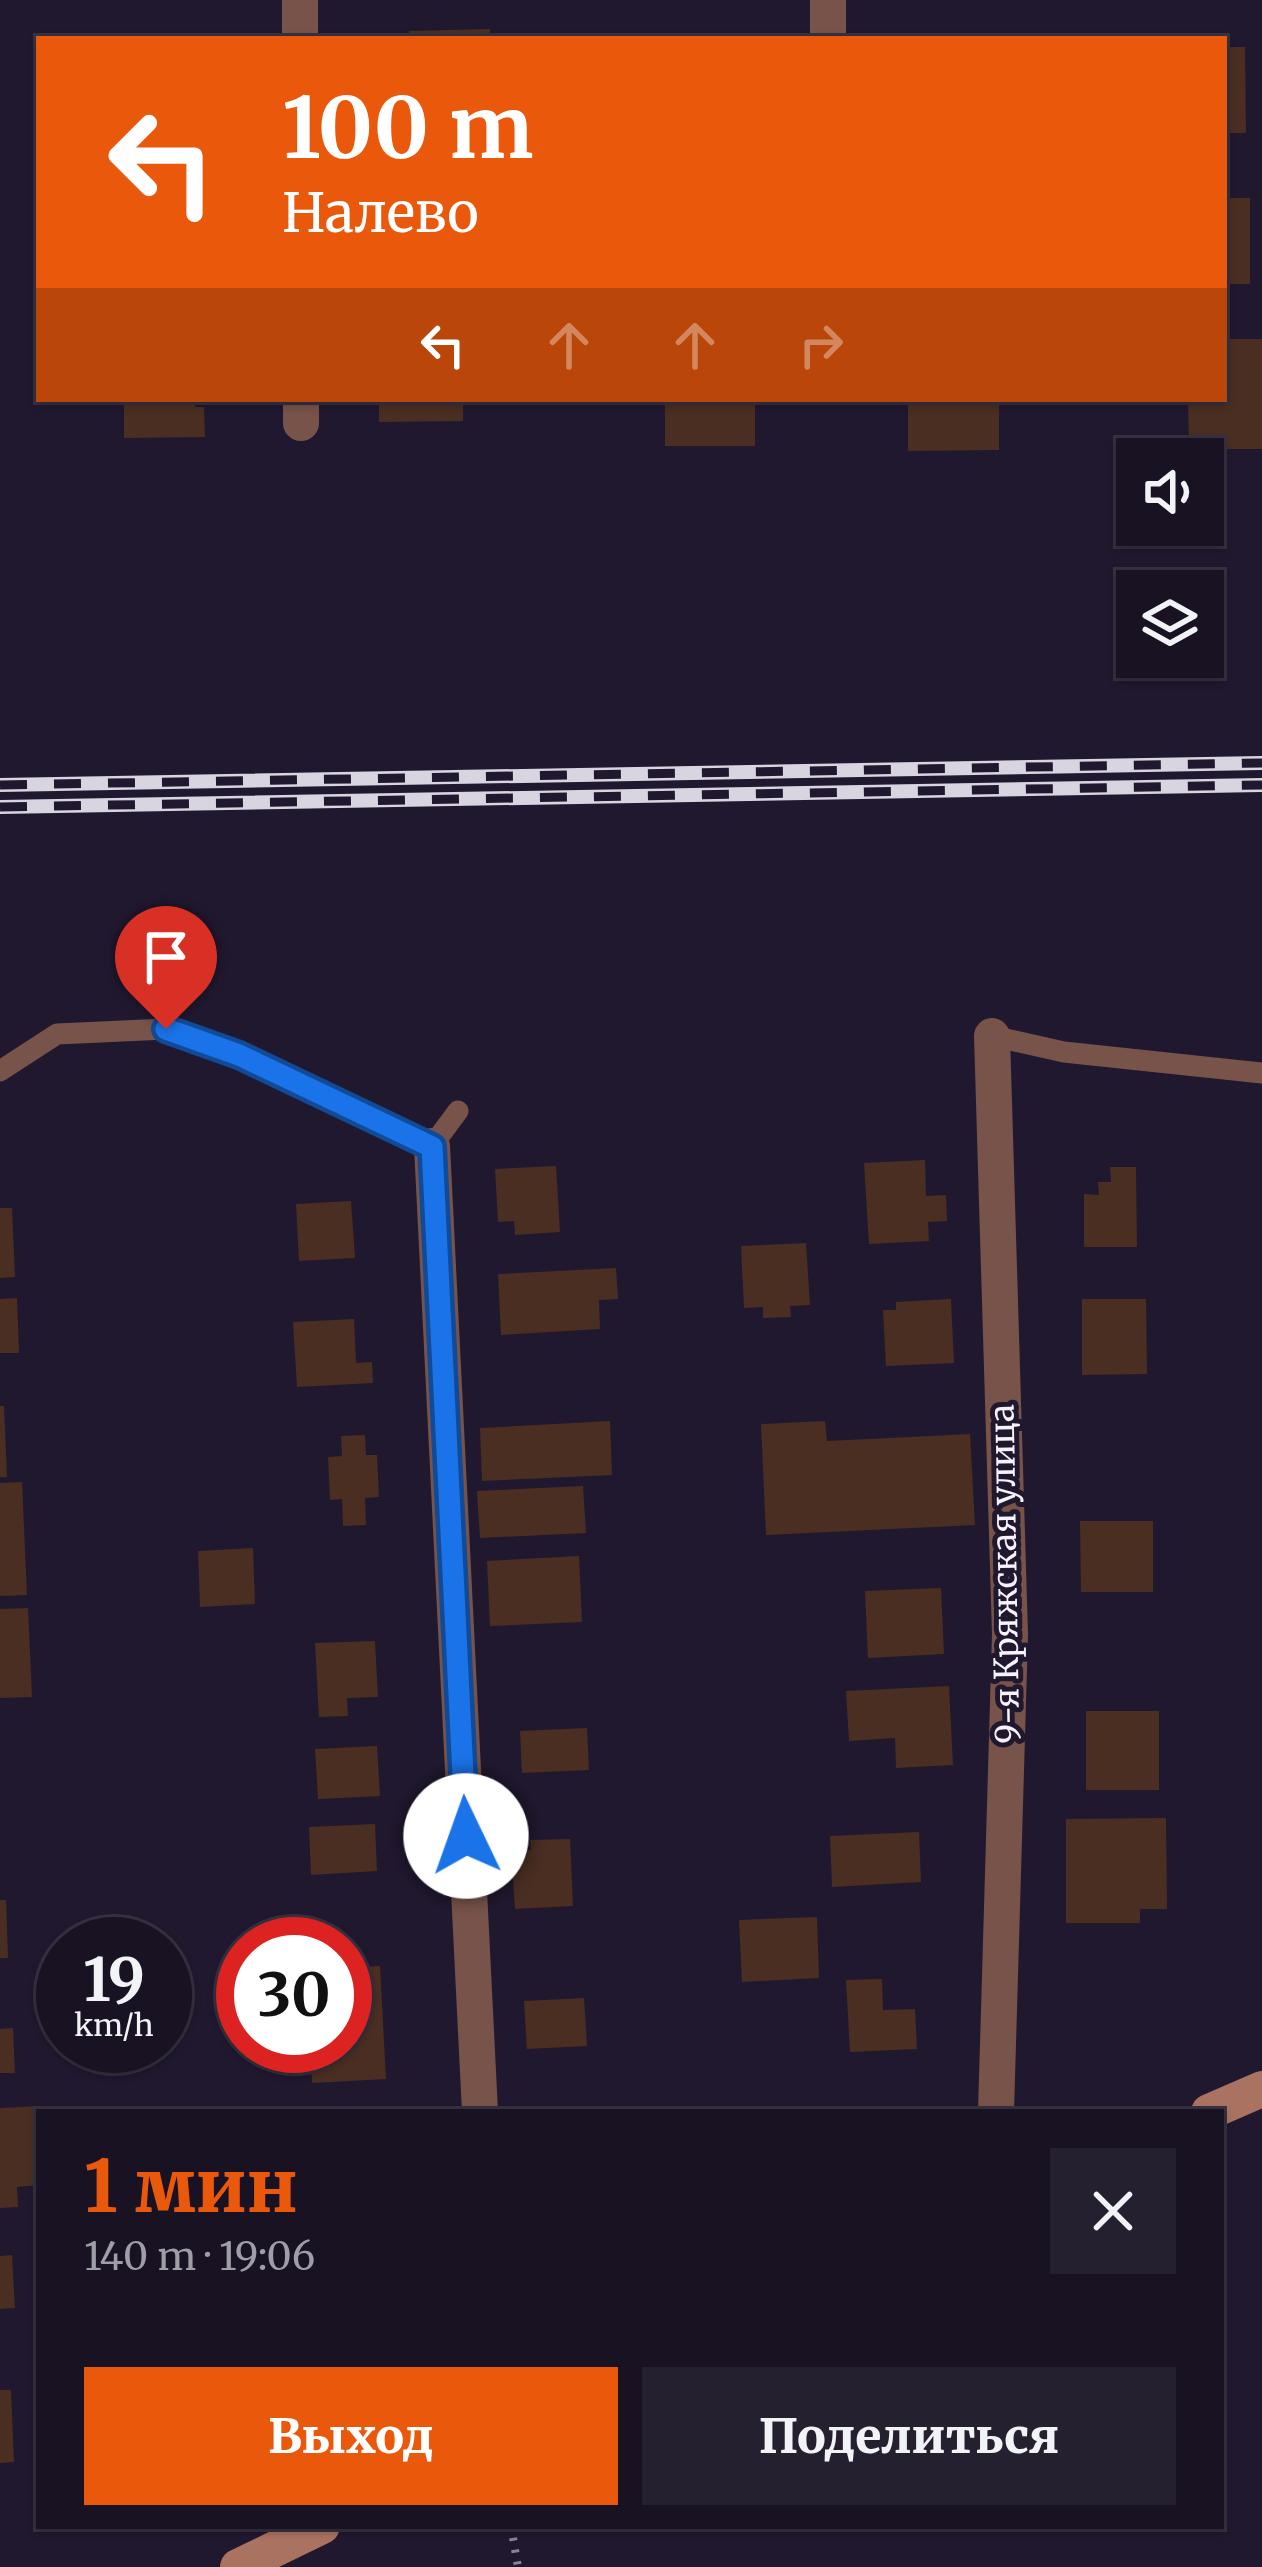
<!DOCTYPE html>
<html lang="ru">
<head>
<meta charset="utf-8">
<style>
  :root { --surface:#181223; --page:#252030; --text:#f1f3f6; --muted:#9f9ea6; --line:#363241; --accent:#ea580c }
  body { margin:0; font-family:Merriweather,serif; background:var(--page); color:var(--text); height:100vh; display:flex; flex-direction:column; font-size:45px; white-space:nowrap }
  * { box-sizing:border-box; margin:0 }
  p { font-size:39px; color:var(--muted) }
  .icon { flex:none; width:66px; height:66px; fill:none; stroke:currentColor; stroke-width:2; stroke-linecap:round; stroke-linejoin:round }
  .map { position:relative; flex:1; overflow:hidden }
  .details { position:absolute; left:36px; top:2109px; width:1188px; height:420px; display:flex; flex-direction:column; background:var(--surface); border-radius:0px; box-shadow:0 3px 9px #0004,0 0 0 3px var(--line) }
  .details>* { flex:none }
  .top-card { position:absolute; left:36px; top:36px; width:1191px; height:366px; border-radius:0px; box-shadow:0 3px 9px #0004,0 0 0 3px var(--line); background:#ea580c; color:#fff; overflow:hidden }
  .tools { position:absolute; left:1116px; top:438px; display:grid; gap:24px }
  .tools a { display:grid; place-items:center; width:108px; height:108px; border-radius:0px; background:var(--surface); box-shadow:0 3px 9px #0004,0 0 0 3px var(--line); font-size:60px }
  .speed { position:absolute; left:36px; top:1917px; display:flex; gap:24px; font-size:60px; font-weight:700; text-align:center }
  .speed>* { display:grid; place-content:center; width:156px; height:156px; border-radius:50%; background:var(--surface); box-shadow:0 3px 9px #0004,0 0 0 3px var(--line); line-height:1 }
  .speed small { font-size:30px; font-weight:400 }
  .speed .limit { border:18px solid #d22; background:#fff; color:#111 }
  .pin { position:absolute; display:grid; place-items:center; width:102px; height:102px; color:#fff; margin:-123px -51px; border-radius:50% 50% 50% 0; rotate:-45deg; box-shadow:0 0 12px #0007 }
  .pin .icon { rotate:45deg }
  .me { position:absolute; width:132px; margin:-66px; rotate:357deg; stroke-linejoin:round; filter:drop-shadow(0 0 9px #0008) }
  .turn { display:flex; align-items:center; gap:42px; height:252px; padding:0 48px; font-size:54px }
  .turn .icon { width:156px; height:156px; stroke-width:2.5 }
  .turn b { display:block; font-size:84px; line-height:102px }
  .lanes { display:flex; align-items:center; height:114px; padding:0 48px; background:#0003; justify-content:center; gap:60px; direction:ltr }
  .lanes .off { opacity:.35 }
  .round { display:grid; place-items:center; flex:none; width:126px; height:126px; border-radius:0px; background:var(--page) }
  .overview { display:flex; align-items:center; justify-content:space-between; height:204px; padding:0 48px }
  h1 { font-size:72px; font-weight:800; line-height:90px; color:var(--accent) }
  .action { display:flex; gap:24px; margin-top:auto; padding:24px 48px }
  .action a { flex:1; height:138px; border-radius:0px; background:var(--accent); color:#fff; font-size:48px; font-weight:800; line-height:138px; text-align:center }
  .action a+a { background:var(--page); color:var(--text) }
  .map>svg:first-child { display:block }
</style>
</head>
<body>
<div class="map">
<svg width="1262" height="2567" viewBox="0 0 1262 2567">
  <rect width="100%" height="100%" fill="#20182f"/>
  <g fill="#492e21">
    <polygon points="490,29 490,39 409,39 409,31"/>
    <polygon points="1224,47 1245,47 1246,133 1224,133"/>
    <rect x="1224" y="198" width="26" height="86"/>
    <polygon points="1224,339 1262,339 1262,449 1189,449 1188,399 1224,399"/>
    <polygon points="124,399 195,399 195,407 204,407 205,437 124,438"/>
    <polygon points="379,399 463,399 463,421 379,422"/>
    <rect x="665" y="399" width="90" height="47"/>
    <polygon points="908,399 999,399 999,450 908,451"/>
    <polygon points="925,1160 926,1196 946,1195 947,1221 928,1222 929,1241 869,1244 864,1163"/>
    <polygon points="556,1166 560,1232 515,1235 514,1221 498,1222 495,1169"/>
    <polygon points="1110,1167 1136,1167 1137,1247 1084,1247 1084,1194 1099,1195 1098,1182 1111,1182"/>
    <polygon points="351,1201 355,1258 299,1261 296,1204"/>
    <polygon points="0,1208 12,1208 15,1277 0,1278"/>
    <polygon points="806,1243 810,1305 790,1306 791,1317 763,1318 763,1307 744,1308 741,1246"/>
    <polygon points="616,1268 618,1299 599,1300 600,1329 501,1335 498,1274"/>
    <polygon points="17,1298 19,1353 0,1353 0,1299"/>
    <polygon points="951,1299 954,1363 886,1366 883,1310 896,1310 896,1302"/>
    <polygon points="1082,1299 1146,1299 1147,1374 1082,1375"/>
    <polygon points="354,1319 356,1363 372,1362 373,1383 297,1387 293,1322"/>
    <polygon points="0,1406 4,1406 7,1477 0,1477"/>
    <polygon points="610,1421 612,1475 482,1481 480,1428"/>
    <polygon points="825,1421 827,1441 970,1434 975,1525 766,1535 761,1424"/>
    <polygon points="365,1435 366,1455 377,1455 379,1497 365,1498 366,1525 343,1526 342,1499 330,1500 328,1457 342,1456 341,1436"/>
    <polygon points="22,1482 27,1595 0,1596 0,1483"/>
    <polygon points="583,1486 586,1533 480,1538 477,1491"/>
    <polygon points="1080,1521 1153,1521 1153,1592 1081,1592"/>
    <polygon points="253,1548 255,1604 200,1607 198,1551"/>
    <polygon points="579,1556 582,1622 490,1626 487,1561"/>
    <polygon points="941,1588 944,1654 868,1658 865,1591"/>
    <polygon points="28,1608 32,1697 0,1698 0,1609"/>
    <polygon points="375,1641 378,1697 347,1698 348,1716 319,1717 315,1643"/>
    <polygon points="949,1686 953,1765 896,1768 895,1738 849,1741 846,1691"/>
    <rect x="1086" y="1711" width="73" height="79"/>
    <polygon points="587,1728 589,1770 522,1773 520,1731"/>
    <polygon points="377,1746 380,1796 318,1799 315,1749"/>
    <polygon points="1166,1818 1167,1909 1140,1909 1140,1923 1066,1923 1066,1819"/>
    <polygon points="375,1824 377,1871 311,1875 309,1827"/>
    <polygon points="919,1832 921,1882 832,1887 830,1836"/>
    <polygon points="570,1839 573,1906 515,1909 511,1851 531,1850 530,1840"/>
    <polygon points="0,1900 6,1900 8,1958 0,1958"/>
    <polygon points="817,1917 819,1978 742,1982 739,1920"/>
    <polygon points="380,1966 386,2079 312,2083 310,2046 345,2046 345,1968"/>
    <polygon points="882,1979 883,2010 915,2009 917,2049 850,2052 846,1980"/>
    <polygon points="584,1998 587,2046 527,2049 524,2001"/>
    <polygon points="13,2028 15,2073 0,2073 0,2029"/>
    <polygon points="40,2106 39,2185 17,2187 18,2207 0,2208 0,2108"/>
    <polygon points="12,2255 15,2308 0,2309 0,2256"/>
    <polygon points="0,2390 11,2390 14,2462 0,2463"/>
  </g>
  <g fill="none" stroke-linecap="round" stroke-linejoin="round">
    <polyline stroke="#888393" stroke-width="8" stroke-dasharray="3 9" stroke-linecap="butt" points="511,2526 518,2567"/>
    <g stroke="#775349" stroke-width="21">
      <polyline points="992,1036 1064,1052 1262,1073"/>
      <polyline points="0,1071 57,1034 166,1029 239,1055 432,1146 458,1111"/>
    </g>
    <g stroke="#775349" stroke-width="36">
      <polyline points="300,0 300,39"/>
      <polyline points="828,0 828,39"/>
      <polyline points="301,399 301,423"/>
      <polyline points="992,1036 1010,1634 996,2112"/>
      <polyline points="432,1146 480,2112"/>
    </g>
    <g stroke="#aa7261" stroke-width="36">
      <polyline points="1209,2112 1262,2089"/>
      <polyline points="238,2567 322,2526"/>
    </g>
    <defs>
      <g id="rail">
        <polyline points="0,785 1262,763"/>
        <polyline points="0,807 1262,785"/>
      </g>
    </defs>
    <use href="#rail" stroke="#d8d4e0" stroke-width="14"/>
    <use href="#rail" stroke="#20182f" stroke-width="9" stroke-dasharray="27" stroke-linecap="butt"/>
  </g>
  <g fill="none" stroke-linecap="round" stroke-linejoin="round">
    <defs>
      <polyline id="route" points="166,1029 239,1055 432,1147 466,1836"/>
    </defs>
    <use href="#route" stroke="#114b97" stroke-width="30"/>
    <use href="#route" stroke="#1a73e8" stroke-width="21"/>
  </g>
  <g text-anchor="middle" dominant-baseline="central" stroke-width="10" stroke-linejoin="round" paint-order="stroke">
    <g font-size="33" fill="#f6f3fd" stroke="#20182f">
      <text transform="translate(1005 1574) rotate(-91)">9-я Кряжская улица</text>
    </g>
  </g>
</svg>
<div class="tools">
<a><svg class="icon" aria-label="sound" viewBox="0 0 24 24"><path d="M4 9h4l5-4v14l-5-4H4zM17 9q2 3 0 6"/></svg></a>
<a><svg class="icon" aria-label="layers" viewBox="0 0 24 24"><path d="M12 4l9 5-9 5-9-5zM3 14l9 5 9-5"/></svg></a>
</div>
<div class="speed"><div>19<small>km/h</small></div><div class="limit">30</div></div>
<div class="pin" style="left:166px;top:1029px;background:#d93025"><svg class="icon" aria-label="arrive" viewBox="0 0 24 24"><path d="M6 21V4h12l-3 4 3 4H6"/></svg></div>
<svg class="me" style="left:466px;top:1836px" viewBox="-20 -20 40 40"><circle r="19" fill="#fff"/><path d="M0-13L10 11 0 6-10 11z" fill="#1a73e8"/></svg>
<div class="top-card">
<div class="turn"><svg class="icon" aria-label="left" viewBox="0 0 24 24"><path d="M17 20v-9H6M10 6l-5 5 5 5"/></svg><div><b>100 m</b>Налево</div></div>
<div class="lanes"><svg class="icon" aria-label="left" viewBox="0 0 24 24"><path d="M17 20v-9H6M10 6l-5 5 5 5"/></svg><svg class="icon off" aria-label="ahead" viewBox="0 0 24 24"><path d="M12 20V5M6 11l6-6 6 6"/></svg><svg class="icon off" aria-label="ahead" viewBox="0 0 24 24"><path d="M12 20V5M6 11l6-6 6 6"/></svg><svg class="icon off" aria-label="right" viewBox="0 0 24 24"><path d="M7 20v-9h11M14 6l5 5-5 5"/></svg></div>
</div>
<section class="details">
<div class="overview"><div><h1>1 мин</h1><p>140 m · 19:06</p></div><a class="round"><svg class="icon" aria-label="close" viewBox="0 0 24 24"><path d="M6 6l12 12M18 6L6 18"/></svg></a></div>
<div class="action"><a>Выход</a><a>Поделиться</a></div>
</section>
</div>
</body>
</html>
